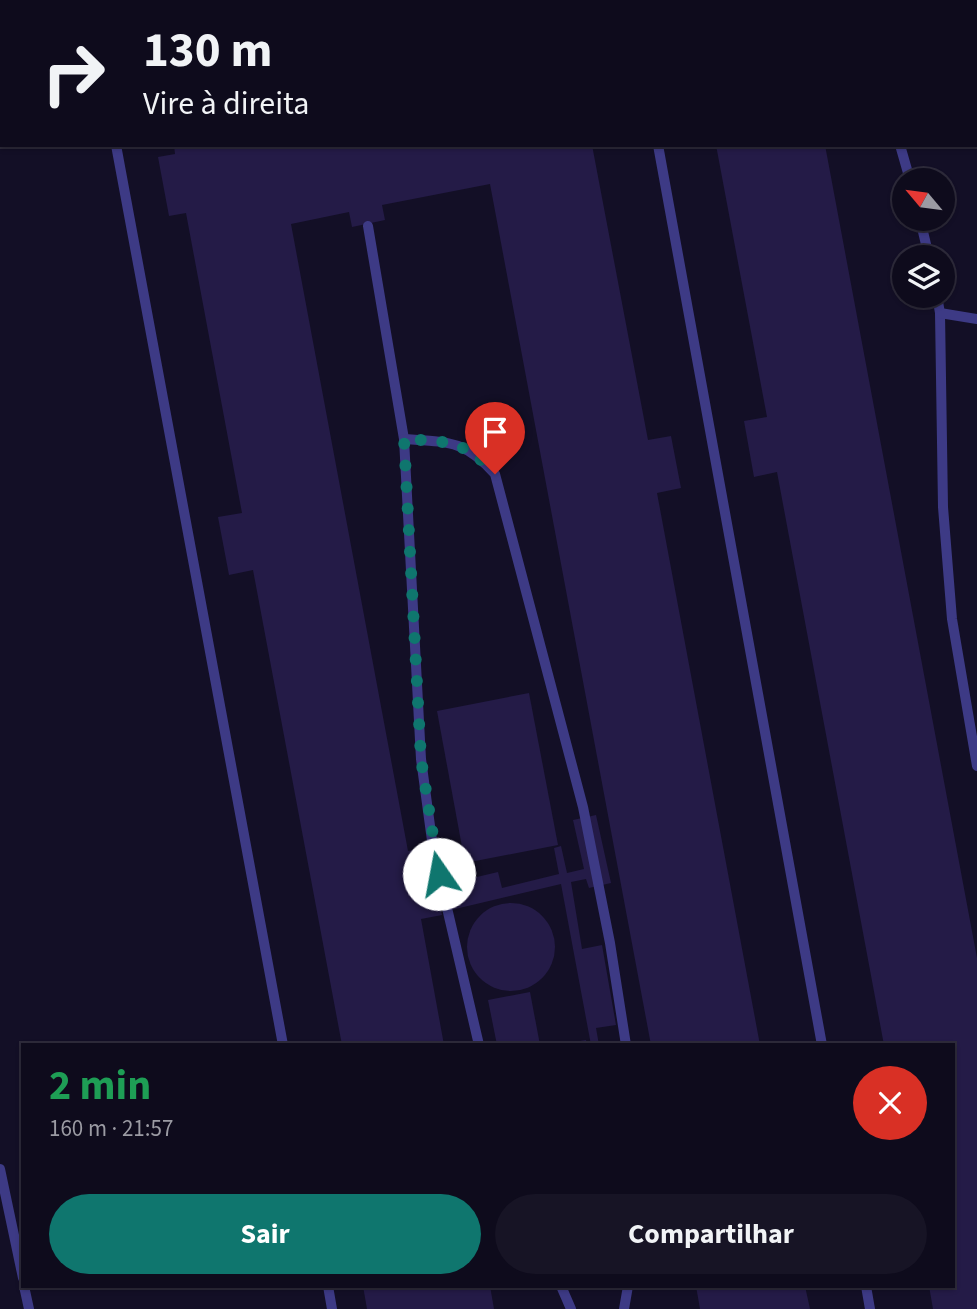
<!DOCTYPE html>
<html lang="pt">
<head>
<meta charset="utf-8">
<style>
  :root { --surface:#0e0b1c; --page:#171425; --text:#f1f3f6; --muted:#9b9ba3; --line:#2e2b3b; --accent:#0f766e }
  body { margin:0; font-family:"Source Sans 3",sans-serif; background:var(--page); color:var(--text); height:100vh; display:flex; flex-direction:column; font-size:26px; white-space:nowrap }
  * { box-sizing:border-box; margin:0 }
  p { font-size:23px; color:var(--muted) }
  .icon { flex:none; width:38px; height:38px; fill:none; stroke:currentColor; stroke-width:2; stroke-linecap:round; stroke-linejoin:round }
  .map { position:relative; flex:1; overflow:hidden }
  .sheet { position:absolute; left:21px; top:1043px; width:934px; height:245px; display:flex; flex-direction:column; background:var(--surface); border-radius:0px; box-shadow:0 2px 5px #0004,0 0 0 2px var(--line) }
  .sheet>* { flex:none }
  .top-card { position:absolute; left:0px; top:0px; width:978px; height:147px; box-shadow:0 2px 5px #0004,0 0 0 2px var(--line); background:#0e0b1c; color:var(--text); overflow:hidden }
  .needle { width:46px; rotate:299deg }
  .buttons { position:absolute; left:892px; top:168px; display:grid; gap:14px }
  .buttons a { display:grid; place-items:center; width:63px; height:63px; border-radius:50%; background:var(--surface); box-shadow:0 2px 5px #0004,0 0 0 2px var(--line); font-size:35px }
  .pin { position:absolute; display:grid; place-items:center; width:60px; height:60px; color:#fff; margin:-72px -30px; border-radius:50% 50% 50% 0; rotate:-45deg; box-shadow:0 0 7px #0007 }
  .pin .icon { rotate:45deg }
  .me { position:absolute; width:77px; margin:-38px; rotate:348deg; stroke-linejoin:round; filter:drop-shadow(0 0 5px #0008) }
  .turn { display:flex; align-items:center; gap:24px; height:147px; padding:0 28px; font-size:32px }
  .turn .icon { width:91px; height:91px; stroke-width:2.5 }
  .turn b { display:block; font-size:49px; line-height:60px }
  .round { display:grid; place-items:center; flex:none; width:74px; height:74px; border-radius:37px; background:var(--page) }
  .overview { display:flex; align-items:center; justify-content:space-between; height:119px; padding:0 28px }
  h1 { font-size:42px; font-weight:700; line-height:52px; color:#1e9e55 }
  .cta { display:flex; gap:14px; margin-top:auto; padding:14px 28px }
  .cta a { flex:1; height:80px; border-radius:42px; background:var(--accent); color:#fff; font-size:28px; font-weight:700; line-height:80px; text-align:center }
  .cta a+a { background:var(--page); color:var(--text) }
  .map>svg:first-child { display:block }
</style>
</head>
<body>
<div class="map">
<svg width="977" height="1309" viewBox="0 0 977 1309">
  <rect width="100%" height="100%" fill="#130f26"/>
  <g fill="#241b47">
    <polygon points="174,145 592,145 648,440 671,436 681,488 657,493 760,1045 651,1045 490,184 382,205 385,220 352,227 349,212 291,224 408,851 429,847 442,915 421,919 444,1045 342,1045 253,570 229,575 218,517 242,513 186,213 169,216 158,157 175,154"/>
    <polygon points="716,145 825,145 977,958 977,1309 933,1309 929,1286 954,1286 954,1045 884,1045 777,472 754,477 744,421 767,417"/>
    <polygon points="529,693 558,845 465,863 437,711"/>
    <polygon points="596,815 611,883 589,888 586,879 571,882 582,949 602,945 616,1025 596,1028 599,1045 591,1045 561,884 451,910 449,900 467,895 464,880 498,872 502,888 559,874 554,848 561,846 567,873 584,869 573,820"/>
    <circle cx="511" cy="947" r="44"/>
    <polygon points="530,992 540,1045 497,1045 488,1000"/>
    <polygon points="586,1040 587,1045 568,1045 568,1043"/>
    <polygon points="363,1286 490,1286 494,1309 367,1309"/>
    <polygon points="696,1286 805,1286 810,1309 700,1309"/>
  </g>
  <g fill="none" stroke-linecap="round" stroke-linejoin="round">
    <g stroke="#3d3a85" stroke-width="10">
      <polyline points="89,0 89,2"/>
      <polyline points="321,0 322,2"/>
      <polyline points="632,0 632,2"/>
      <polyline points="116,145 283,1045"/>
      <polyline points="658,145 822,1045"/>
      <polyline points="900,145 910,180"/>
      <polyline points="920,219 929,257"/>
      <polyline points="368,226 404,439 421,759 433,848 479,1045"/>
      <polyline points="937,296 940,313 943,507 952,619 977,766"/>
      <polyline points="940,313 977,319"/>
      <path d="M404,439C448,442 465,440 495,474L583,807L610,943L626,1045"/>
      <polyline points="0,1169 23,1278"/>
      <polyline points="24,1286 29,1309"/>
      <polyline points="328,1286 332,1309"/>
      <polyline points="561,1286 571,1309"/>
      <polyline points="866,1286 870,1309"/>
      <polyline points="624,1309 628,1286"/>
    </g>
  </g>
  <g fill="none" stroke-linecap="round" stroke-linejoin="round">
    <path stroke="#0f766e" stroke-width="12" stroke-dasharray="0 21.6" d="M439,874L421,759L404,439C448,442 465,440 495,474"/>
  </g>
</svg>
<div class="buttons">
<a><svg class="needle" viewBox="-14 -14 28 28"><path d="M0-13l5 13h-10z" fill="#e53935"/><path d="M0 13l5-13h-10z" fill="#9b9ba3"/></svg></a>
<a><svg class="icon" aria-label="layers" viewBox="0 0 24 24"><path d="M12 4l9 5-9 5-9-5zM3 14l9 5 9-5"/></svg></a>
</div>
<div class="pin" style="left:495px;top:474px;background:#d93025"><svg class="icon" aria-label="arrive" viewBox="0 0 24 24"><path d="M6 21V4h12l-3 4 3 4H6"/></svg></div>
<svg class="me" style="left:439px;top:874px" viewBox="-20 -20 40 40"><circle r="19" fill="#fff"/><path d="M0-13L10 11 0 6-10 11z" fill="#0f766e"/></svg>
<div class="top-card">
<div class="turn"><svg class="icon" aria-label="right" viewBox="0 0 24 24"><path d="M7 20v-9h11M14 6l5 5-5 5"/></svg><div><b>130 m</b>Vire à direita</div></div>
</div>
<section class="sheet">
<div class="overview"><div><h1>2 min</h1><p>160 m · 21:57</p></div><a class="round" style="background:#d93025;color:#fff"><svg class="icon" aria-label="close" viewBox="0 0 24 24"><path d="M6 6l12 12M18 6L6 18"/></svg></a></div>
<div class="cta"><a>Sair</a><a>Compartilhar</a></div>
</section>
</div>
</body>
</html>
